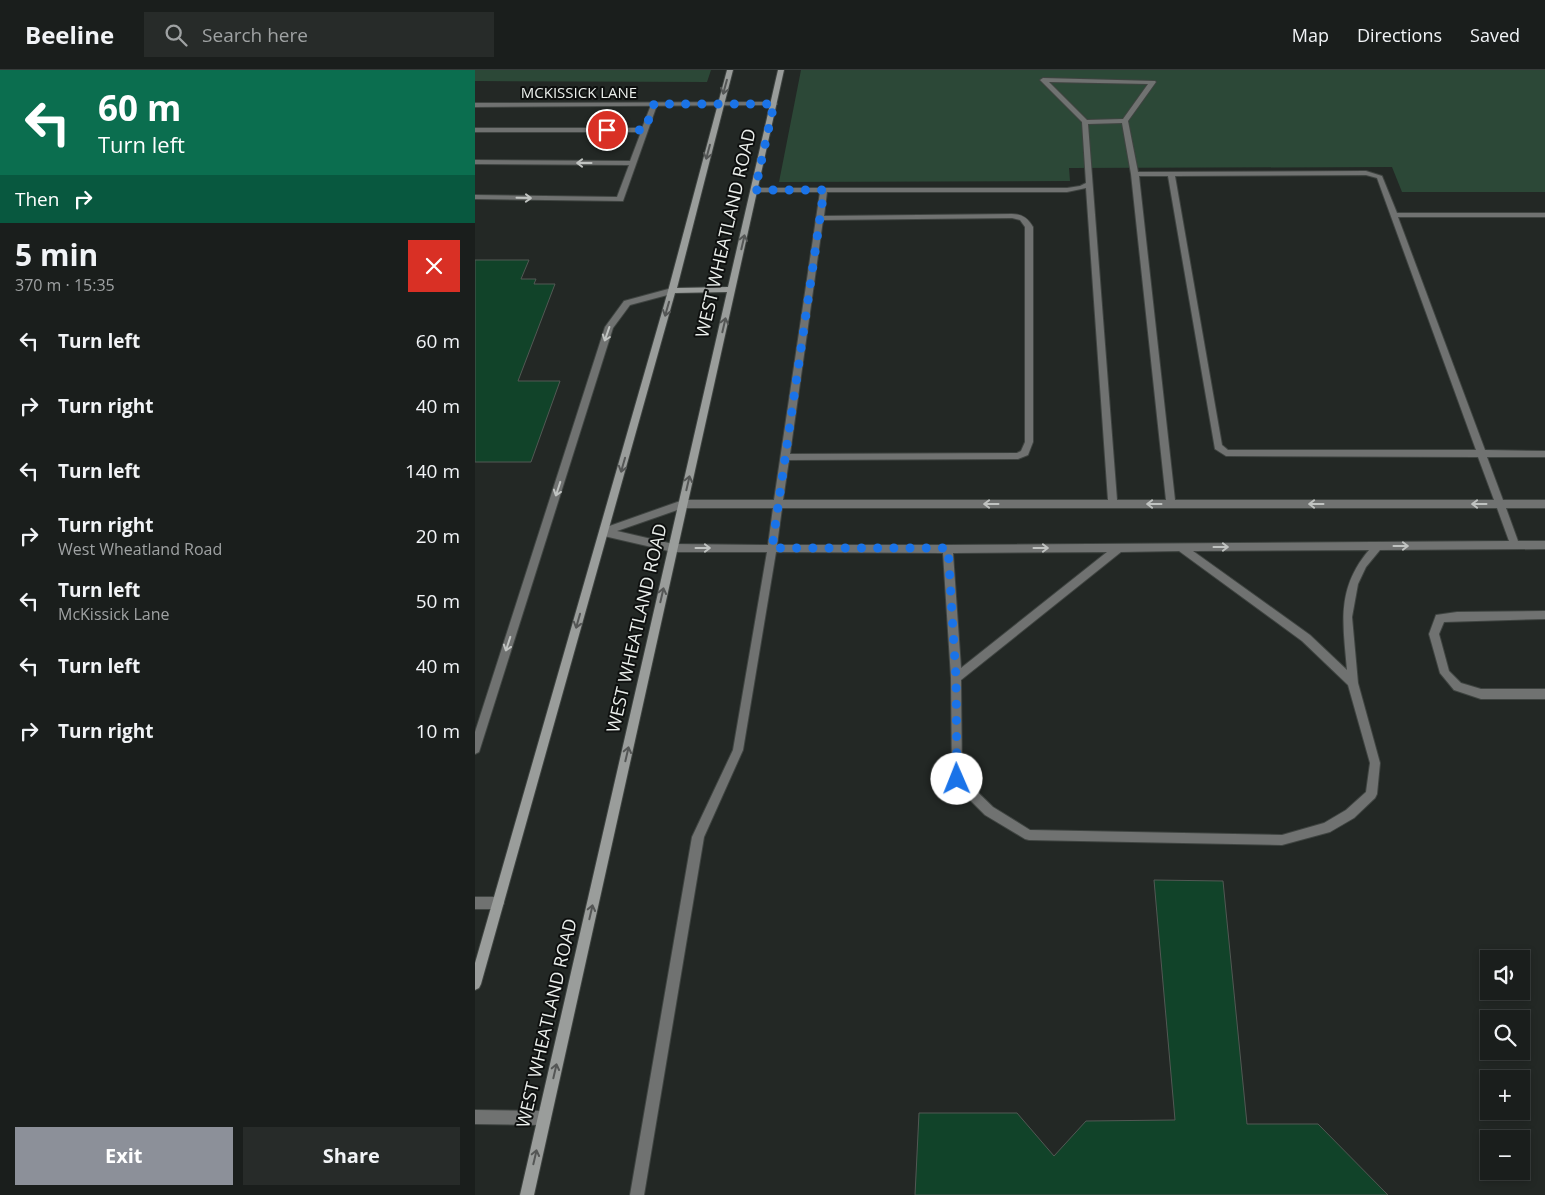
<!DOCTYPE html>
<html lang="en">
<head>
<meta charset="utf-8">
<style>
  :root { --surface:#1a1e1c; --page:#272b29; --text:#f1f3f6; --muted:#9fa2a3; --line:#383c3b; --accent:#8c9099 }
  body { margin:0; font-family:"Open Sans",sans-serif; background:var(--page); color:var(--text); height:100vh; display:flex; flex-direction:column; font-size:19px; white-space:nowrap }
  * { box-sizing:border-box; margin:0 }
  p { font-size:16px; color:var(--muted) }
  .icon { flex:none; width:28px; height:28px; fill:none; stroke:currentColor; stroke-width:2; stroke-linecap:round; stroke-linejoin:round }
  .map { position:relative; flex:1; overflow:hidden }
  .side { display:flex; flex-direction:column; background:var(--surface); width:475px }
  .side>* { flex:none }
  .banner { background:#0b6e4f; color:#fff; overflow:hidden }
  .controls { position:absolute; left:1005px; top:880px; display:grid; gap:10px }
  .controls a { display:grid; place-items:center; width:50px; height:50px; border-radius:0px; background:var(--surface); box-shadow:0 2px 8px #0003,0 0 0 1px var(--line); font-size:25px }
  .pin { position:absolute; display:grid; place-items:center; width:42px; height:42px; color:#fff; margin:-21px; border:2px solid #fff; border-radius:50%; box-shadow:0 1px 5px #0007 }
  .me { position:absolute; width:55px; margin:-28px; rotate:359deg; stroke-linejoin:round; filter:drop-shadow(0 0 4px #0008) }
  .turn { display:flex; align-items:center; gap:18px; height:105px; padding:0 15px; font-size:22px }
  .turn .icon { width:65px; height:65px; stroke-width:2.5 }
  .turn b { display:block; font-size:35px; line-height:42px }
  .then { display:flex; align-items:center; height:48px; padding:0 15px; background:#0003; gap:10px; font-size:19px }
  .round { display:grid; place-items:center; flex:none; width:52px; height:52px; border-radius:0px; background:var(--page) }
  .head { display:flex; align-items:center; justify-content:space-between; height:85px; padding:0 15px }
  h1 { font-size:30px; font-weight:700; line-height:38px }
  .cta { display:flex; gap:10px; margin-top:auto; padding:10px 15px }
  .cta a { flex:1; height:58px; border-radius:0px; background:var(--accent); color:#fff; font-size:20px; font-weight:700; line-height:58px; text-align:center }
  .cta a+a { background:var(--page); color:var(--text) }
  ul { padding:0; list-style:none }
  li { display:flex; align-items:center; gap:15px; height:65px; padding:0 15px }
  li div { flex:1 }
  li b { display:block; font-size:19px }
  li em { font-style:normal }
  header { display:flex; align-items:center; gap:30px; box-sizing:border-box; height:70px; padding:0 25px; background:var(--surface); border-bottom:1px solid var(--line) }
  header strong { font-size:24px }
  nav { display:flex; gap:28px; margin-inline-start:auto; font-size:18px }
  .search { width:350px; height:45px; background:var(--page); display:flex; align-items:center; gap:12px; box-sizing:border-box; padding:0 18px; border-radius:0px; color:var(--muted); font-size:19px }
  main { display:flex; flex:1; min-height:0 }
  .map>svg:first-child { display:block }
</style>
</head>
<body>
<header>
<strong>Beeline</strong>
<div class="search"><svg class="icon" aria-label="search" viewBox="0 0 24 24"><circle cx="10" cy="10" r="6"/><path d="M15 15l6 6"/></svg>Search here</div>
<nav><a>Map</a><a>Directions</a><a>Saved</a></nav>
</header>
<main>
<section class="side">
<div class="banner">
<div class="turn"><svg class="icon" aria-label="left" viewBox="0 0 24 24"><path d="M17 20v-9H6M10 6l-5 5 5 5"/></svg><div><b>60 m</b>Turn left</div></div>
<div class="then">Then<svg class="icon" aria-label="right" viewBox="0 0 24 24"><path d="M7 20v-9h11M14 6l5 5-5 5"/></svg></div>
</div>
<div class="head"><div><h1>5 min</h1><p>370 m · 15:35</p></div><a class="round" style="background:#d93025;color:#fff"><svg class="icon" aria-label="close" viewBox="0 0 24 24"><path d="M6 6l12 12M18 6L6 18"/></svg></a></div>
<ul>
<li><svg class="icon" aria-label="left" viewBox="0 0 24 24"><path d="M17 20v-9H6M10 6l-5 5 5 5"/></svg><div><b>Turn left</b></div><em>60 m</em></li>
<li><svg class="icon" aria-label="right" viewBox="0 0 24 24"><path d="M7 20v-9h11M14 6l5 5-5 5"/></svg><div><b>Turn right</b></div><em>40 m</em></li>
<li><svg class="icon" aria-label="left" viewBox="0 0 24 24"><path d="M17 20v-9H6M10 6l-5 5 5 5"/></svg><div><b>Turn left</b></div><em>140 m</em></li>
<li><svg class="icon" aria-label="right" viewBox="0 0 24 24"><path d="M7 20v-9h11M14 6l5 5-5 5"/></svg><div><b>Turn right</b><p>West Wheatland Road</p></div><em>20 m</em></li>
<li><svg class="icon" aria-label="left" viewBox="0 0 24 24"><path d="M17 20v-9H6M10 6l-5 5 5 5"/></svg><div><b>Turn left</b><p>McKissick Lane</p></div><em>50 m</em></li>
<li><svg class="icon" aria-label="left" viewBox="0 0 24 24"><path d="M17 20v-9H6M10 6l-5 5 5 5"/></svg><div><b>Turn left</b></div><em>40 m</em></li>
<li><svg class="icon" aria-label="right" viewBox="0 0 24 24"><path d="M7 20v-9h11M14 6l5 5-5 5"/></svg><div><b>Turn right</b></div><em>10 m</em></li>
</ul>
<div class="cta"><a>Exit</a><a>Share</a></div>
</section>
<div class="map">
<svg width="1070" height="1125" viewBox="0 0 1070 1125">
  <rect width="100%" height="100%" fill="#232825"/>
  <g fill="#2c4837">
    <polygon points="0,0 236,0 232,12 0,11"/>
    <polygon points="326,0 1070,0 1070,122 927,122 917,97 594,98 595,111 304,112"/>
  </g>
  <g fill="#114329" stroke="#525854">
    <polygon points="0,190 54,190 46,209 61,209 59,214 80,214 43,311 85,311 56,392 0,392"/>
    <polygon points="679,810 748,811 772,1054 843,1054 913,1125 440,1125 444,1043 542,1043 579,1086 611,1051 700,1050"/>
  </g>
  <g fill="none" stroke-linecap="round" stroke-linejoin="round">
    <defs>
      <g id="service">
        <path d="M568,8L680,11L681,12L653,51L663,102L891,101L907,106L922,143H1070V147H923L1010,380L1070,381V387H1012L1028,430H1070V438H1031L1043,471H1070V479L905,480L891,497L883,514L877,547L883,613L905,693L902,724L900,728L879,748L855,762L807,775L554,770L550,769L510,745L478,713L477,709L476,608L468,483L301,482L268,680L229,767L169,1125H155L217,767L258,680L292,482H198L129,466L124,462L126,459L208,430H299L345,122H276V118H592L605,116L611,113L607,52L565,10ZM574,12L673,14L648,49L612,50ZM647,53L656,104L691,430H642L613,54ZM891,105L902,108L1001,380H753L747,375L700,106ZM664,106H693L740,379L751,386L1003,387L1019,430H700ZM611,118L633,430H308L314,390L543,389L553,385L558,372V157C553,148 547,144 537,144L349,146L352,122H592ZM537,148L545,150L550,157V372L546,381L542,383L315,384L348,150ZM208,438H298L293,475L198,474L142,461ZM307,438H1022L1034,471L473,475H302ZM894,480C861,519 868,553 872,600L835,565L718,481ZM704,481L827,571L873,615L895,693L891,722L871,740L849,753L807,765L555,760L518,737L487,707L486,610L646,482ZM632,482L486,598L478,483Z"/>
        <polygon points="179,33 182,35 148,131 0,129 0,125 142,127 154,95 0,94 0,90 155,91 166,62 0,62 0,58 167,58 176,35"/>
        <polygon points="197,218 201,221 200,223 155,235 138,258 5,679 4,682 0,684 0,662 130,257 149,231"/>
        <polygon points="1070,541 1070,549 969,552 964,564 974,601 986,613 1006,619 1070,619 1070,629 1006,629 979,620 965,603 954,564 961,545 982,542"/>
        <polygon points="0,827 23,827 27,829 29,833 27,837 23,839 0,839"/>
      </g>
      <polygon id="minor" points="299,32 302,34 301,35 0,37 0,33"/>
      <polygon id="tertiary" points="0,1040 69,1041 74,1043 76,1048 74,1053 69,1055 0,1054"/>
      <polygon id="secondary" points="252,0 258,0 202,218 253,217 303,0 309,0 59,1125 45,1125 252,222 200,223 6,914 4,918 0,920 0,893 193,221"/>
    </defs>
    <use href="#service" stroke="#3f4441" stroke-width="2"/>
    <use href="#minor" stroke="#3f4441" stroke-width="2"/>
    <use href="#tertiary" stroke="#3f4441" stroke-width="2"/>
    <use href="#secondary" stroke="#3f4441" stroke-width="2"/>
    <use href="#service" fill="#707271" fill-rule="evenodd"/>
    <use href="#minor" fill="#707271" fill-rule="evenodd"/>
    <use href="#tertiary" fill="#707271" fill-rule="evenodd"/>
    <use href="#secondary" fill="#9a9d9b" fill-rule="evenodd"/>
  </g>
  <defs><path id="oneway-shaft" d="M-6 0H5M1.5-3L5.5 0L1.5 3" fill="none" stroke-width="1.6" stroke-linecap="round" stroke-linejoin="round" transform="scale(1.25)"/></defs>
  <g stroke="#545655">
    <use href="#oneway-shaft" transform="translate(250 17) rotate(105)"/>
    <use href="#oneway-shaft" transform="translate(233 82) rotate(105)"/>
    <use href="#oneway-shaft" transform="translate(268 172) rotate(-77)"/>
    <use href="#oneway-shaft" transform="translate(192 239) rotate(106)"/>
    <use href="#oneway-shaft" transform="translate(249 255) rotate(-77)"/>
    <use href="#oneway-shaft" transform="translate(148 395) rotate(106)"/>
    <use href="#oneway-shaft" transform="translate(213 413) rotate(-77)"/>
    <use href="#oneway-shaft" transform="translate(187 525) rotate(-77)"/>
    <use href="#oneway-shaft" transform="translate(103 551) rotate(106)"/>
    <use href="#oneway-shaft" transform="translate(152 684) rotate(-77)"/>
    <use href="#oneway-shaft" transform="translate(116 842) rotate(-77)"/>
    <use href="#oneway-shaft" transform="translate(80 1001) rotate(-77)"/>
    <use href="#oneway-shaft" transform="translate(60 1087) rotate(-77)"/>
  </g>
  <g stroke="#c0c3c1">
    <use href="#oneway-shaft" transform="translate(109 93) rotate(-180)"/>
    <use href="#oneway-shaft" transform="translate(49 128) rotate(1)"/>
    <use href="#oneway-shaft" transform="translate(132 264) rotate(109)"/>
    <use href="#oneway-shaft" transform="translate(83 419) rotate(108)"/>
    <use href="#oneway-shaft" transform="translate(516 434) rotate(180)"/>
    <use href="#oneway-shaft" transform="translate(679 434) rotate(180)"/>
    <use href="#oneway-shaft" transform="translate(841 434) rotate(180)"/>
    <use href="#oneway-shaft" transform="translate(1004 434) rotate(180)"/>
    <use href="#oneway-shaft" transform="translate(926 476)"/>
    <use href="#oneway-shaft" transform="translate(746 477)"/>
    <use href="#oneway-shaft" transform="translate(228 478)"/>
    <use href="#oneway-shaft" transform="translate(566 478)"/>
    <use href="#oneway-shaft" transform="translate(33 574) rotate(108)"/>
  </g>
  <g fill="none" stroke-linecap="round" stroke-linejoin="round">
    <polyline stroke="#1a73e8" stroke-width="9" stroke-dasharray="0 16.2" points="132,60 170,60 179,34 299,34 280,120 349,120 297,478 473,478 481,608 482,709"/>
  </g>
  <g text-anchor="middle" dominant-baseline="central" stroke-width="4" stroke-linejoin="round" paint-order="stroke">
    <g font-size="15" fill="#ebefec" stroke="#0e100f">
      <text x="104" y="22">MCKISSICK LANE</text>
    </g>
    <g font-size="18" fill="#ebefec" stroke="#0e100f">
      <text transform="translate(250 163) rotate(-77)">WEST WHEATLAND ROAD</text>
      <text transform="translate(161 558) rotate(-77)">WEST WHEATLAND ROAD</text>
      <text transform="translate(71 953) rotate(-77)">WEST WHEATLAND ROAD</text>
    </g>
  </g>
</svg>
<div class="controls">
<a><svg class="icon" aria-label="sound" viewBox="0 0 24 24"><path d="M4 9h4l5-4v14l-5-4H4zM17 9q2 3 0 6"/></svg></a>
<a><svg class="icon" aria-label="search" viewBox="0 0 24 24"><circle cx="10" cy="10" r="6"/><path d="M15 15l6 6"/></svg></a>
<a>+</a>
<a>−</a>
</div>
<div class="pin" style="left:132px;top:60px;background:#d93025"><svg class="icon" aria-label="arrive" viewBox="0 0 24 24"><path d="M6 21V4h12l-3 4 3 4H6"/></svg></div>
<svg class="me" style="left:482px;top:709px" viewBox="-20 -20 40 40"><circle r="19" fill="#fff"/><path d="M0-13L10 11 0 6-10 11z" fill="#1a73e8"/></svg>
</div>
</main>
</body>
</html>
